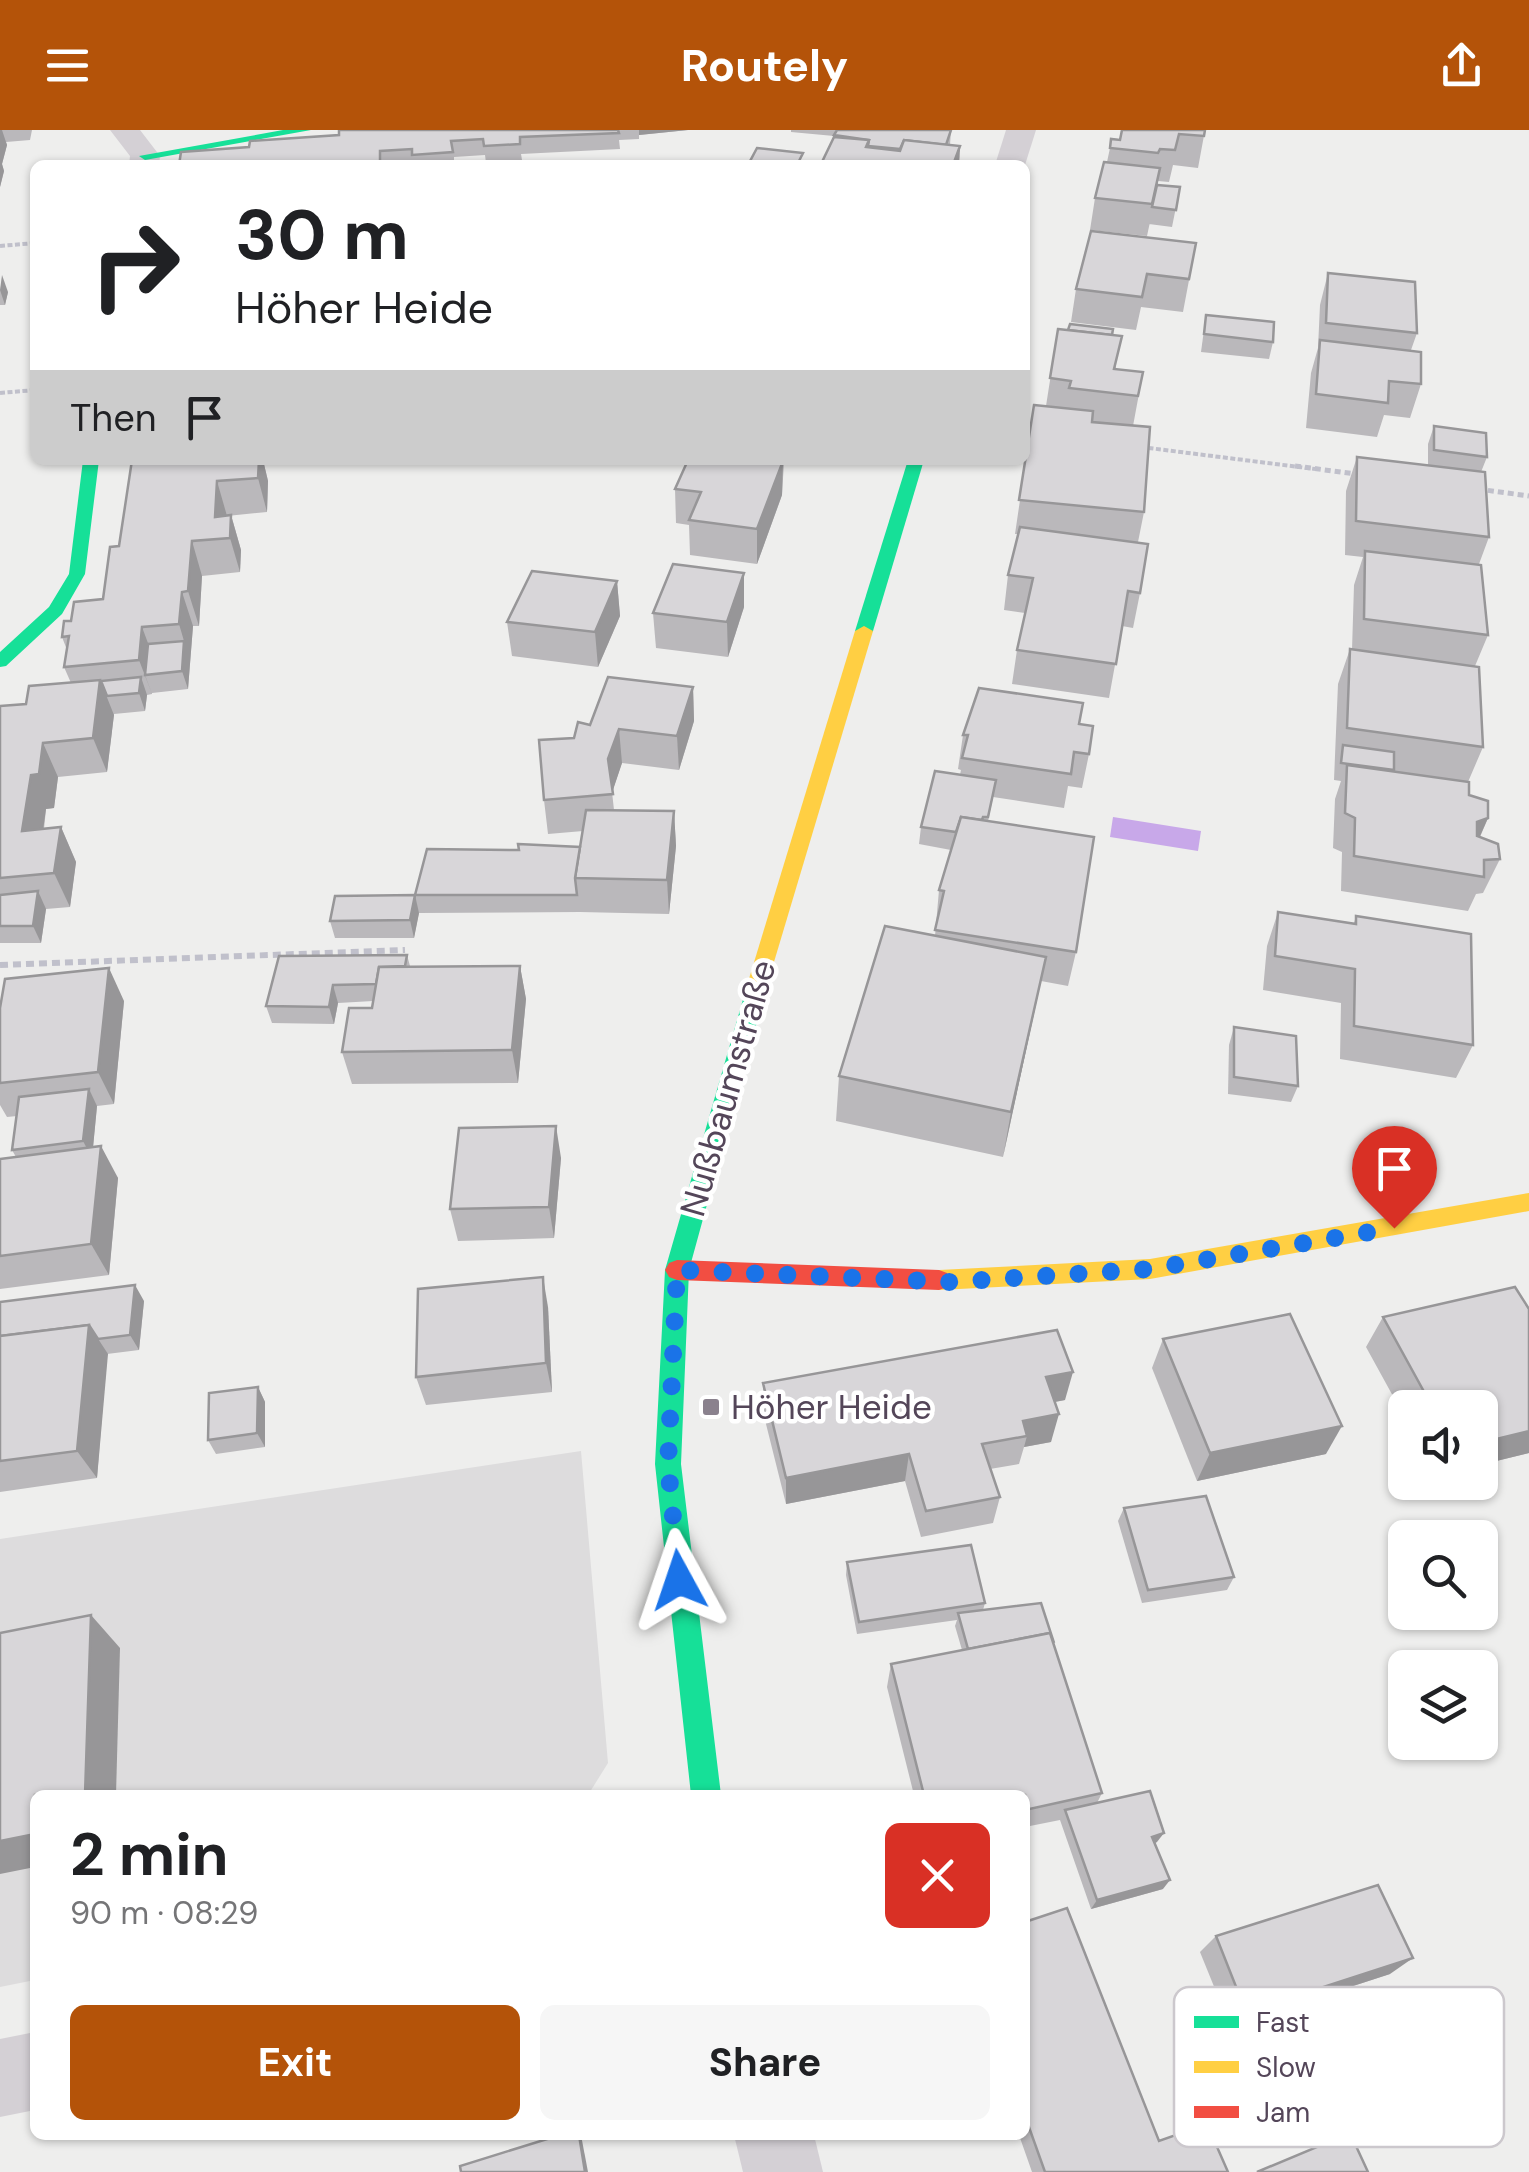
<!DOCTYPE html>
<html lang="en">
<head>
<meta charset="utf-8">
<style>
  :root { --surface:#fff; --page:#f6f6f6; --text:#202124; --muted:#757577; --accent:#b45309 }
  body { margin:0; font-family:"DM Sans",sans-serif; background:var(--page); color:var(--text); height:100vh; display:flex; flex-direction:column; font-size:38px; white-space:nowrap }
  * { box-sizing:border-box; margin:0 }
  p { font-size:32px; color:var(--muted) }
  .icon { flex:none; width:55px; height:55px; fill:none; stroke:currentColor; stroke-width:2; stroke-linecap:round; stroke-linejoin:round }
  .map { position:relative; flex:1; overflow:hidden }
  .drawer { position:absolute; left:30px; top:1660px; width:1000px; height:350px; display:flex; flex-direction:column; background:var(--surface); border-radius:15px; box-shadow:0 2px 8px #0004 }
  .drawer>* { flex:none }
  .banner { position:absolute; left:30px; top:30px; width:1000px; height:305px; border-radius:15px; box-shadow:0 2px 8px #0004; background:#fff; color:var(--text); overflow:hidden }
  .tools { position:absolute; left:1388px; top:1260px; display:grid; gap:20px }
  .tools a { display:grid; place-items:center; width:110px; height:110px; border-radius:15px; background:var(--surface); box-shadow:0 2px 8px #0004; font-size:50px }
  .pin { position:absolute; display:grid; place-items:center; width:85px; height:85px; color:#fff; margin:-102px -42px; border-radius:50% 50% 50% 0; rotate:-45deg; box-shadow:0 0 10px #0007 }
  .pin .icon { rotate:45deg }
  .me { position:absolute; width:110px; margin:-55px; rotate:355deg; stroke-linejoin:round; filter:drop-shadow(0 0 8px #0008) }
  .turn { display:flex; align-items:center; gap:35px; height:210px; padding:0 40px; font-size:45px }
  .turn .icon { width:130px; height:130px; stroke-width:2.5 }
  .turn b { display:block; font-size:70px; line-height:85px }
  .then { display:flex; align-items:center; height:95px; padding:0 40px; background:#0003; gap:20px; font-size:38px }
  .round { display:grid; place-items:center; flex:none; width:105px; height:105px; border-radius:15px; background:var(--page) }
  .headline { display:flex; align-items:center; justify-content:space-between; height:170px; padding:0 40px }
  h1 { font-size:60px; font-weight:700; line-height:75px }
  .action { display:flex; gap:20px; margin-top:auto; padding:20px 40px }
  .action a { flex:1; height:115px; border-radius:15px; background:var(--accent); color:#fff; font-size:40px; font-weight:700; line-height:115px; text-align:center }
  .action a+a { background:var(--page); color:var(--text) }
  header { display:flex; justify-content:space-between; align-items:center; height:130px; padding:0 40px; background:var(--accent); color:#fff; font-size:45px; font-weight:700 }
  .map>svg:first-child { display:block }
</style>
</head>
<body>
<header><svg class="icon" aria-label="menu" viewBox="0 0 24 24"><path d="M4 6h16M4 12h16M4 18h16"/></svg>Routely<svg class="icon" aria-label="share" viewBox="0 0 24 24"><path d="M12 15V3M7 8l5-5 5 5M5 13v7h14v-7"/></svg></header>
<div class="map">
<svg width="1529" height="2042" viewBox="0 0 1529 2042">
  <rect width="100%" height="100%" fill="#eeeeed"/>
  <polygon fill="#dddcdd" points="581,1321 608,1633 588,1665 35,1665 35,1850 0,1857 0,1409"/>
  <polygon fill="#c8a8e9" points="1113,687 1201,701 1198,721 1110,707"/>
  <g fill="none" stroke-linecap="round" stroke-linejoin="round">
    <g stroke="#c0c0cb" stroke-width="4" stroke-dasharray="5 2.5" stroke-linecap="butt">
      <polyline points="0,116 35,113"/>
      <polyline points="0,263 35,260"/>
      <polyline points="1141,317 1315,339"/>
    </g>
    <g stroke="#c0c0cb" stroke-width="5" stroke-dasharray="6 4" stroke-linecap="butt">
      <polyline points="1295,336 1356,344"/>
      <polyline points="1478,359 1529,366"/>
    </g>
    <polyline stroke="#c0c0cb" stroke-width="6" stroke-dasharray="8 5" stroke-linecap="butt" points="0,835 405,820"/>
    <g fill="#d4d0d5" fill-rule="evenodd">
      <polygon points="110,0 140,0 160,26 159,35 129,35 130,26"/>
      <polygon points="1006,0 1036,0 1025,35 995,35"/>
      <polygon points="35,1902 35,1980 0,1987 0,1909"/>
      <polygon points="734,2005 814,2005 823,2042 743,2042"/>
    </g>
    <g fill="#16e098" fill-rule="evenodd">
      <polygon points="283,0 311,0 145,30 139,26"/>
      <polygon points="83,330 99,330 85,444 62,484 6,536 0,537 0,522 49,477 69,444"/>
      <polygon points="908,330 924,330 873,501 870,505 858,505 855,501"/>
      <polygon points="758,844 768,852 689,1140 681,1334 721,1665 691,1665 655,1334 665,1140 748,852"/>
    </g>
    <g fill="#ffcf43" fill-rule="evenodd">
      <polygon points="864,496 873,501 768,852 758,860 748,852 855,501"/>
      <polygon points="1529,1063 1529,1081 1150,1149 939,1160 931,1157 927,1150 931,1143 939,1140 1150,1129"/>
    </g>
    <polygon fill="#f24e42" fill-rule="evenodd" points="677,1130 939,1140 947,1143 951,1150 947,1157 939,1160 677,1150 669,1147 665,1140 669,1133"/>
  </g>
  <g fill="#bab8bb">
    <polygon points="0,0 32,0 30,10 6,12 7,15 2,34 4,41 0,57"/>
    <polygon points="339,0 688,0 639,5 639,9 619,10 620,19 521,24 522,30 486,33 485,25 454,27 454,35 179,35 249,17 339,5"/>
    <polygon points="791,0 951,0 950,15 960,16 959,35 822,35 834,6 791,2"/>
    <polygon points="1205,0 1198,38 1173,35 1169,52 1158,51 1158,55 1180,57 1172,97 1149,94 1150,92 1147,106 1090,100 1095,68 1107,32 1110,18 1120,10"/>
    <polygon points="1196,113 1183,182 1141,177 1136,200 1071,192 1076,159"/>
    <polygon points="1328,143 1417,203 1411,220 1421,254 1410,288 1384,285 1377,307 1306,298 1311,243 1318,218 1320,175"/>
    <polygon points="0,160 8,162 5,175 0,175"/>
    <polygon points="1206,185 1273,212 1269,229 1201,222"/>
    <polygon points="1058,199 1112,205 1116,239 1143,242 1133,296 1144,382 1138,412 1140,463 1133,498 1122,496 1109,568 1012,554 1017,520 1025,483 1004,480 1008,445 1018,404 1015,404 1034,275 1046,276"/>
    <polygon points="1434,296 1487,327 1481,342 1489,407 1479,434 1488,505 1475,536 1483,617 1468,652 1469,665 1488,688 1480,707 1500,729 1483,763 1476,764 1468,781 1341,761 1342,722 1333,718 1335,669 1341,651 1334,650 1338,554 1350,519 1352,520 1354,455 1363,427 1345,425 1346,361 1357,327 1428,335 1428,314"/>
    <polygon points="132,330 263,330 268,351 267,382 227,386 231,385 241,420 240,442 202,446 199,496 193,496 188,559 152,563 152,564 147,565 145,581 114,584 107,642 58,647 54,678 46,679 44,699 61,697 76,732 70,777 46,779 41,813 0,813 0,576 26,574 71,553 64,537 67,520 62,507 71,491 103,469 119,416"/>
    <polygon points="688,330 811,330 811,332 783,332 784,332 782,365 757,434 690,425 689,395 676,393 675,359"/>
    <polygon points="744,443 744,477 728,527 656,518 653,483"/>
    <polygon points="617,451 620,486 598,537 512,526 507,492"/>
    <polygon points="693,557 694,591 679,640 622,633 612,662 614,680 674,681 676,716 669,784 580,782 419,783 414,808 335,808 330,791 580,717 583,701 548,704 544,670 574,608 590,595"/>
    <polygon points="1079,594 1089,624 1082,658 1068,656 1064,678 993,667 988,691 1076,822 1068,856 1041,851 1003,1027 836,991 839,946 935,806 939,760 951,720 919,714 921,697 960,645 961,640 958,639 963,605"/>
    <polygon points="1278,782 1354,793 1356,786 1473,915 1456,948 1340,929 1341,873 1263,860 1267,816"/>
    <polygon points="407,825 410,836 520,836 526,869 518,953 352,954 342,922 372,878 373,871 338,873 334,894 272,893 266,876"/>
    <polygon points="124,871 114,974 97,976 93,1017 118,1048 109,1145 0,1159 0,1029 16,1027 12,1020 17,986 7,987 0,975 0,878"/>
    <polygon points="1234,897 1298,956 1291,972 1228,964 1229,915"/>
    <polygon points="561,1028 554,1108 458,1111 450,1079"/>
    <polygon points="1515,1157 1529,1179 1529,1323 1480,1335 1480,1278 1405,1278 1405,1288 1366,1217 1383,1187"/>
    <polygon points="144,1171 139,1220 107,1224 97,1348 0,1362 0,1172"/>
    <polygon points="548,1177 552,1262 426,1275 416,1247"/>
    <polygon points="1163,1209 1326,1324 1197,1351 1152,1238"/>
    <polygon points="763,1253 1065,1270 1055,1272 1051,1312 1024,1317 1019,1334 990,1339 1000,1367 993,1393 921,1407 905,1351 786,1374 763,1282"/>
    <polygon points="258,1257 265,1272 265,1317 216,1324 208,1310"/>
    <polygon points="1124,1378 1234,1447 1227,1460 1142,1473 1118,1391"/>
    <polygon points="847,1432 985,1473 983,1480 1102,1663 1097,1673 1157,1712 1155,1713 1163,1759 1091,1779 1060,1690 1025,1697 1025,1665 914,1665 887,1557 891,1534 962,1520 955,1496 957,1490 857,1504 846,1445"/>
    <polygon points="1025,1792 1159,2011 1228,2042 1032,2042 1019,2005 1025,2005"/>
    <polygon points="1216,1806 1390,1844 1230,1896 1200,1822"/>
  </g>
  <g fill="#979698">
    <polygon points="0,0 2,0 7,15 2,34 4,41 0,57"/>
    <polygon points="639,0 688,0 639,5"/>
    <polygon points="960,16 959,35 953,35"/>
    <polygon points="2,145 8,162 5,175 0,160"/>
    <polygon points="259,330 263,330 268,351 267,382 258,348"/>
    <polygon points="783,331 782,365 757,434 757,399"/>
    <polygon points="217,351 227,386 215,387"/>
    <polygon points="231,385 241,420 240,442 230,408"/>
    <polygon points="192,411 202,446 199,496 188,461"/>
    <polygon points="744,443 744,477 728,527 727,492"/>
    <polygon points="617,451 620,486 598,537 595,502"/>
    <polygon points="182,462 193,496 188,559 182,541 184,511 179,494"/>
    <polygon points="142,497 155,532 145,545 152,564 139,530"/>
    <polygon points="141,547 147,565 145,581 139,563"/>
    <polygon points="100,550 114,585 107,642 93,608"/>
    <polygon points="693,557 694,591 679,640 677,606"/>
    <polygon points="619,599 622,633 612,663 608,629"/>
    <polygon points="43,613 58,647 54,678 46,679 38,736 22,701 31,645"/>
    <polygon points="674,681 676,716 669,784 667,750"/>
    <polygon points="1488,688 1473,722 1477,692"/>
    <polygon points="61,697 76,732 70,777 54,743"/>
    <polygon points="38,761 46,779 41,813 33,796"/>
    <polygon points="415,765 419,783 414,808 410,790"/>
    <polygon points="1046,827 1036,874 1003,1027 1011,982"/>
    <polygon points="520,836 526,869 518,953 512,920"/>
    <polygon points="109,838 124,871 114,974 98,942"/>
    <polygon points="333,855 338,873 334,894 329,877"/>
    <polygon points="89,959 97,976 92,1028 83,1011"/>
    <polygon points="556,996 561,1028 554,1108 549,1077"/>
    <polygon points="101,1016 118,1048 109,1145 91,1114"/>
    <polygon points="543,1147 548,1177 552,1262 546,1233"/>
    <polygon points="135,1155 144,1171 139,1220 130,1205"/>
    <polygon points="89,1195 108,1224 97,1348 77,1321"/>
    <polygon points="1073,1242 1065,1270 1038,1275 1046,1247"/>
    <polygon points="258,1257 265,1272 265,1317 257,1303"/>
    <polygon points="1059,1284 1051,1312 1024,1317 1027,1306 1023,1291"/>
    <polygon points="1342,1296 1326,1324 1197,1351 1210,1323"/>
    <polygon points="1529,1301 1529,1323 1480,1335 1480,1313"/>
    <polygon points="909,1324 905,1351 786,1374 786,1348"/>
    <polygon points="91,1485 120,1518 116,1665 85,1665"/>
    <polygon points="1164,1703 1157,1712 1146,1717 1152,1707"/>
    <polygon points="35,1704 35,1737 0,1744 0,1711"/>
    <polygon points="1170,1750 1163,1759 1091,1779 1097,1770"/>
    <polygon points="1413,1828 1390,1844 1230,1896 1246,1882"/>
    <polygon points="579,2005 581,2005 588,2042 585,2042"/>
  </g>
  <g fill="#d8d6d9" stroke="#979698" stroke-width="2.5">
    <polygon points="339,0 618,0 619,3 520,7 520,14 484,16 483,9 451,11 453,22 412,25 412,19 380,21 380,32 305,35 179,35 181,22 249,17 250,11 339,5"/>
    <polygon points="837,0 951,0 946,15 904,10 900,19 868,16 869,10 834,5"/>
    <polygon points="1122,0 1205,0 1204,6 1179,4 1175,20 1160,19 1158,23 1110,18 1111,9 1120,10"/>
    <polygon points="834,7 869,10 866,17 900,21 904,10 960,16 953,35 850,35 822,32"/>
    <polygon points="757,18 803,23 797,35 752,33 748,35"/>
    <polygon points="1104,32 1160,38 1152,74 1095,68"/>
    <polygon points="1157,55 1180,57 1176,80 1152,77"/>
    <polygon points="1091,101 1196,113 1189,149 1147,144 1142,167 1076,159"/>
    <polygon points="1328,143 1415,152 1417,203 1326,193"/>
    <polygon points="1206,185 1274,192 1273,212 1204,204"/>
    <polygon points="1070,194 1113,199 1112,205 1068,200"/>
    <polygon points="1058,199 1122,206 1114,239 1143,242 1138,266 1069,258 1071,251 1050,248"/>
    <polygon points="1320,210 1421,222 1421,254 1389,251 1388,273 1316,264"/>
    <polygon points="1034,275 1093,281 1092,292 1150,297 1144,382 1019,370"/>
    <polygon points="1434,296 1486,303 1487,327 1434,320"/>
    <polygon points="1357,327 1485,342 1489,407 1356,391"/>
    <polygon points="132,330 259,330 258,348 217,351 215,387 231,385 230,408 192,411 188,461 182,462 179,494 142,497 139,530 64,537 69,506 62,507 64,491 71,491 74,472 103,469 110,417 119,416"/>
    <polygon points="688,330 783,331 757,399 689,390 701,362 675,359"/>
    <polygon points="1020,397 1148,414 1140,463 1128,461 1116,534 1017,520 1033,448 1008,445"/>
    <polygon points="1365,421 1481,435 1488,505 1364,489"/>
    <polygon points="673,434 744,443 727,492 653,483"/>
    <polygon points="532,441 617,451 595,502 507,492"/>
    <polygon points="184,511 182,541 145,545 148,514"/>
    <polygon points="1350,519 1479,537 1483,617 1347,598"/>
    <polygon points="141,547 139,563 107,566 101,551"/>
    <polygon points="608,547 693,557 677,606 619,599 608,629 613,664 544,670 539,610 574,608 578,592 590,595"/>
    <polygon points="100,550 93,608 43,613 39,644 31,645 22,701 61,697 54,743 0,748 0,576 26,574 29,556"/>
    <polygon points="979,558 1083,573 1079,594 1093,596 1089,624 1074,622 1071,644 962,628 968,605 963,605"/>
    <polygon points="1343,615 1394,622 1394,640 1341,633"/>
    <polygon points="1347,635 1469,652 1469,665 1488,671 1488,688 1477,692 1477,706 1498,714 1500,729 1484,730 1484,747 1354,726 1355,688 1345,683"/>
    <polygon points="935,641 996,650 988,687 983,687 982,690 961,687 956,702 921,697"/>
    <polygon points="586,680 674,681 667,750 575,748"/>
    <polygon points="961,687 1094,707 1076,822 935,800 944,761 939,760"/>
    <polygon points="518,714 580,717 575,748 577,765 415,765 427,719 519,720"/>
    <polygon points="38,761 33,796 0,796 0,765"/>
    <polygon points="415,765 410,790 330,791 335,766"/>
    <polygon points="1278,782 1356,794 1356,786 1471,804 1473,915 1354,896 1355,839 1275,826"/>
    <polygon points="885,796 1046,827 1011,982 839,946"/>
    <polygon points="407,825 405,836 379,837 376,854 333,855 329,877 266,876 279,826"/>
    <polygon points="520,836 512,920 342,922 349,878 372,878 379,837"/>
    <polygon points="109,838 98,942 0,953 0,878 5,849"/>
    <polygon points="1234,897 1296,906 1298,956 1234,947"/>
    <polygon points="89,959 83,1011 12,1020 19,967"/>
    <polygon points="556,996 549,1077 450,1079 459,998"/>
    <polygon points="101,1016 91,1114 0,1126 0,1029"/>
    <polygon points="543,1147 546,1233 416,1247 418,1159"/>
    <polygon points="135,1155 130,1205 98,1209 89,1195 0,1206 0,1172"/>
    <polygon points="1515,1157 1529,1179 1529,1301 1480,1313 1480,1278 1433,1278 1383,1187"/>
    <polygon points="1290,1184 1342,1296 1210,1323 1163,1209"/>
    <polygon points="89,1195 77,1321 0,1331 0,1206"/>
    <polygon points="1057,1200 1073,1242 1046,1247 1059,1284 1023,1291 1027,1306 982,1314 1000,1367 926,1381 909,1324 786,1348 763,1253"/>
    <polygon points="258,1257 257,1303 208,1310 209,1263"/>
    <polygon points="1206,1366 1234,1447 1148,1460 1124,1378"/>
    <polygon points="971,1415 985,1473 859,1492 847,1432"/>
    <polygon points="1041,1473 1054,1513 1050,1503 968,1519 958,1483"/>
    <polygon points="91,1485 85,1665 35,1665 35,1704 0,1711 0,1503"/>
    <polygon points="1050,1503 1102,1663 1025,1680 1025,1665 924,1665 891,1534"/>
    <polygon points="1150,1661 1164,1703 1152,1707 1170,1750 1097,1770 1065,1680"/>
    <polygon points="1378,1755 1413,1828 1246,1882 1216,1806"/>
    <polygon points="1067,1778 1159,2011 1207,1994 1228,2042 1045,2042 1025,1986 1025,1792"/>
    <polygon points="1350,2003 1368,2042 1257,2042"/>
    <polygon points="560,2005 579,2005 585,2042 461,2042 460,2036"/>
  </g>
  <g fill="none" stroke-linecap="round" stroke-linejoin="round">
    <polyline stroke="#1a73e8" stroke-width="18" stroke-dasharray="0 32.4" points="679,1450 668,1334 677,1140 952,1152 1150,1139 1394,1098"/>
  </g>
  <rect fill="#8a818d" stroke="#fff" stroke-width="4" x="701" y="1267" width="20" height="20" rx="5"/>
  <g text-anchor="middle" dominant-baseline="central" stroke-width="9" stroke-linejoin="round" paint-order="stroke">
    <g font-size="35" fill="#544659" stroke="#fff">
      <text transform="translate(728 958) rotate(-74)">Nußbaumstraße</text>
    </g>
    <g font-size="35" fill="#544659" stroke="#fff" text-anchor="start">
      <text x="731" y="1277">Höher Heide</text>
    </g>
  </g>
  <rect x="1174" y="1857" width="330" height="160" rx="15" fill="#fff" stroke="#ccc8cd" stroke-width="2.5"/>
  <rect x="1194" y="1886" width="45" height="12" fill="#16e098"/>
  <rect x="1194" y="1931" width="45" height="12" fill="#ffcf43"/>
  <rect x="1194" y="1976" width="45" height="12" fill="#f24e42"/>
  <g font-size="28" fill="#544659">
    <text x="1256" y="1902">Fast</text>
    <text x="1256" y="1947">Slow</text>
    <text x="1256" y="1992">Jam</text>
  </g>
</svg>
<div class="tools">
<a><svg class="icon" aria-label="sound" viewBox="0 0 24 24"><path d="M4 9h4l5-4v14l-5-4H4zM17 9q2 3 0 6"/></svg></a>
<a><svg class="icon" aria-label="search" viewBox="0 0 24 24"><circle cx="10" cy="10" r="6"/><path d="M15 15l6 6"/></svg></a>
<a><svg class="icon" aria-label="layers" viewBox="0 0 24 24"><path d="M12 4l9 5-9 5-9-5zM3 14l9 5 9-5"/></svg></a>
</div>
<div class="pin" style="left:1394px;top:1098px;background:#d93025"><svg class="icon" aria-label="arrive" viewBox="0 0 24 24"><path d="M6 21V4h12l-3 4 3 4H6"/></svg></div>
<svg class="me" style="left:679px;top:1450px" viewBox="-20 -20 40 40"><path d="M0-17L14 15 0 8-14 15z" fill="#1a73e8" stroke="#fff" stroke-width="4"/></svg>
<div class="banner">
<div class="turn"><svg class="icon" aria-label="right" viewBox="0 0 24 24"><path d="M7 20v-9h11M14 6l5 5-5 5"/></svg><div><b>30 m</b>Höher Heide</div></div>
<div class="then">Then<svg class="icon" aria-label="arrive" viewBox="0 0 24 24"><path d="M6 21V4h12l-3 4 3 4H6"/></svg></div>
</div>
<section class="drawer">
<div class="headline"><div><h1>2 min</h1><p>90 m · 08:29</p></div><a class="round" style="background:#d93025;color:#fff"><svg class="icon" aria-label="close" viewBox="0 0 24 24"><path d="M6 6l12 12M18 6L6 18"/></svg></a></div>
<div class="action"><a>Exit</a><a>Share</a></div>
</section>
</div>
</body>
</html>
